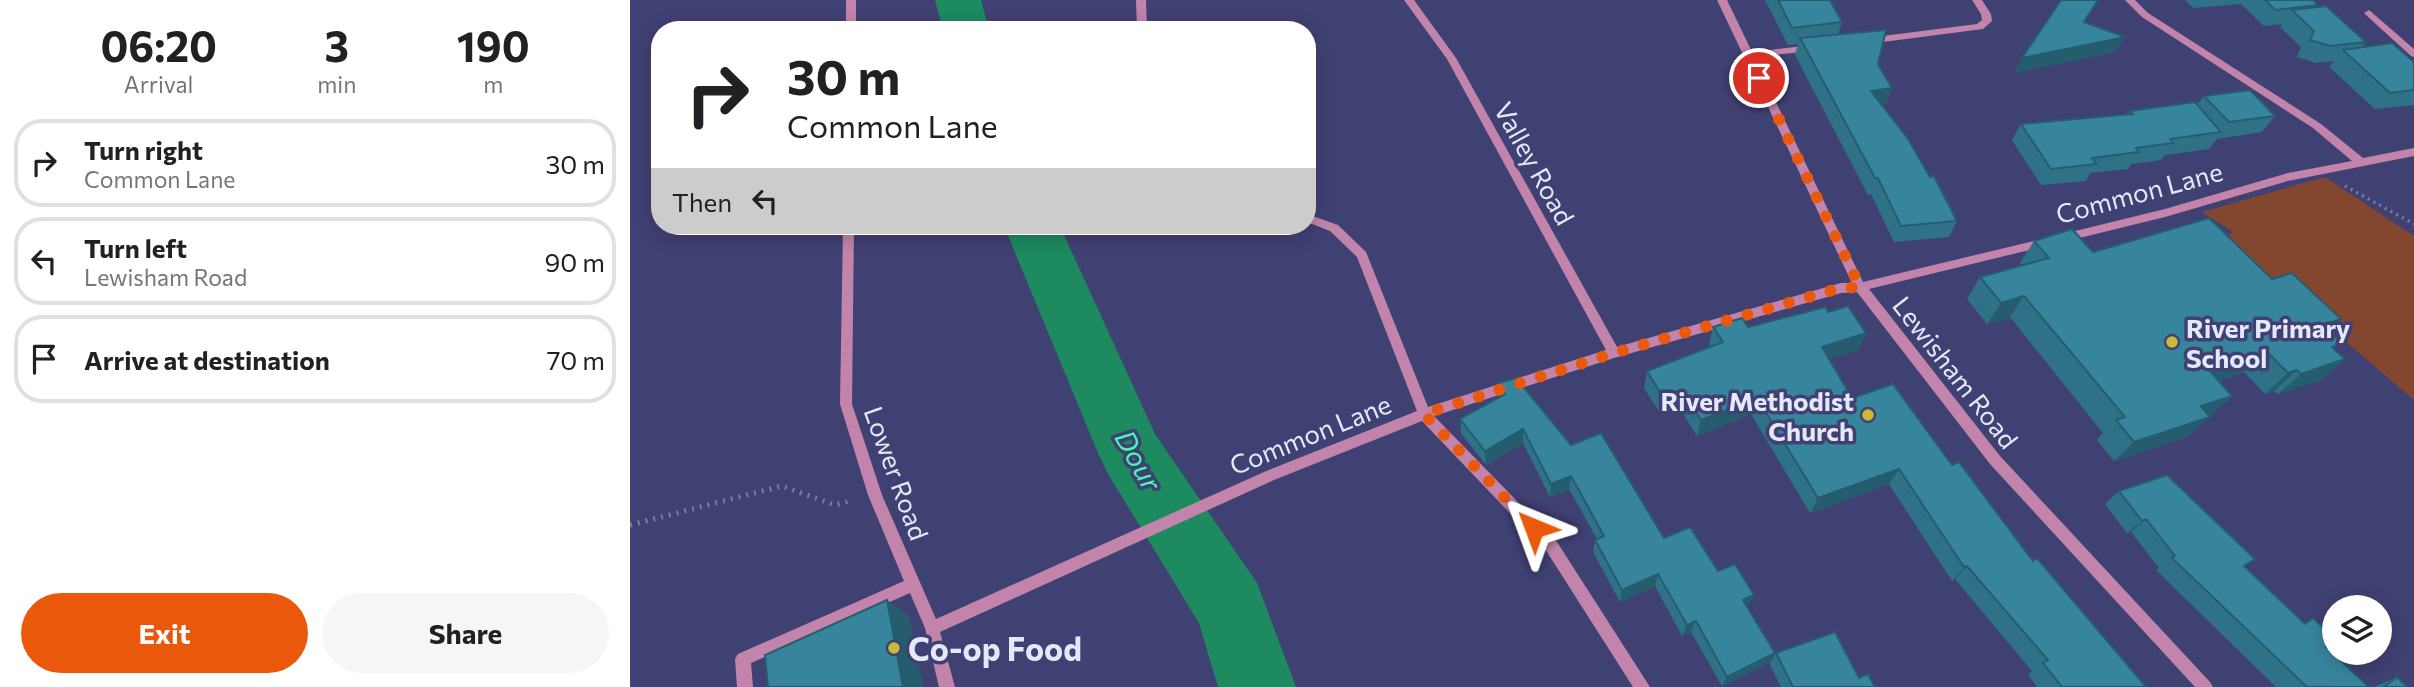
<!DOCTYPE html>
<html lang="en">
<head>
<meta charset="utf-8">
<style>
  :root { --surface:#fff; --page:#f6f6f6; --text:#202124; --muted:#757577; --line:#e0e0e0; --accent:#ea580c }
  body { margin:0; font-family:Commissioner,sans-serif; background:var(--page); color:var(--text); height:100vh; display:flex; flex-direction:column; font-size:26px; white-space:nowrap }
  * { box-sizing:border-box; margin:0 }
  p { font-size:23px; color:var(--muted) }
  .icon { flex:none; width:38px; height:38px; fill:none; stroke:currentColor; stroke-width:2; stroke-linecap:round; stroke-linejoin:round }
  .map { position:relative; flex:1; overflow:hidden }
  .panel { display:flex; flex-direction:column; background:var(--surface); width:630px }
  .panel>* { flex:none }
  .guide { position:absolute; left:21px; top:21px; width:665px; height:214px; border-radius:28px; box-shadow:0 4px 18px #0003; background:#fff; color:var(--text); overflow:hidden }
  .controls { position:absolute; left:1692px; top:595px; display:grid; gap:14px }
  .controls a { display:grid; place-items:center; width:70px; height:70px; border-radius:50%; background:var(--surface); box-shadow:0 4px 18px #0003; font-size:35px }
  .pin { position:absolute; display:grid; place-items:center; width:60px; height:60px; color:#fff; margin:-30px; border:4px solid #fff; border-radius:50%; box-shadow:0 2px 7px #0007 }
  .me { position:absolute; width:77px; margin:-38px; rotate:316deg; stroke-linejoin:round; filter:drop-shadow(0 0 5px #0008) }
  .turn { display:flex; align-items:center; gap:24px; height:147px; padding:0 21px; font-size:32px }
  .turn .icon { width:91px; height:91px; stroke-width:2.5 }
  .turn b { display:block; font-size:49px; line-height:60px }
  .then { display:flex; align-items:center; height:66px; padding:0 21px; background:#0003; gap:14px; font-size:26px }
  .eta { display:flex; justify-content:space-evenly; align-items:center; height:119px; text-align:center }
  .eta b { font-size:42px; font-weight:700; line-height:49px }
  .primary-button { display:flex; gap:14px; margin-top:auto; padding:14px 21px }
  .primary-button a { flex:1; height:80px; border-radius:42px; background:var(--accent); color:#fff; font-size:28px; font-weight:700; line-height:80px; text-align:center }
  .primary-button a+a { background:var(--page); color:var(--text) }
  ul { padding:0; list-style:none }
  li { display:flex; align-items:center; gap:21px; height:88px; margin:0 14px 10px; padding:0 7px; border:4px solid var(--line); border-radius:28px }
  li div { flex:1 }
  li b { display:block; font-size:26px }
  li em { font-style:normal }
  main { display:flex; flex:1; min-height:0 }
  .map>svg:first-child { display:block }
</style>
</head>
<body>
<main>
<section class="panel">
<div class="eta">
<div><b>06:20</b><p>Arrival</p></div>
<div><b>3</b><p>min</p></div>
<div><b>190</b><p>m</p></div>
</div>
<ul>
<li><svg class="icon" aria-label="right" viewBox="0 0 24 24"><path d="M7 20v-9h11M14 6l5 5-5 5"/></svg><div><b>Turn right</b><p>Common Lane</p></div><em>30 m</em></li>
<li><svg class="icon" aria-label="left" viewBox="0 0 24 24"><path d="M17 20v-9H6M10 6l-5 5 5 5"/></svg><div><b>Turn left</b><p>Lewisham Road</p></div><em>90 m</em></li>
<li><svg class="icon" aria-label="arrive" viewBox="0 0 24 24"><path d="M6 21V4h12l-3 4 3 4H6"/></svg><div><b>Arrive at destination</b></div><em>70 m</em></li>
</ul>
<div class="primary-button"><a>Exit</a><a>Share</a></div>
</section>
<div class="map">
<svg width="1784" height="687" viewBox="0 0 1784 687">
  <rect width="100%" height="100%" fill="#404173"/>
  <polygon fill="#834730" points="1695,177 1784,236 1784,400 1593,237 1603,232 1572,212"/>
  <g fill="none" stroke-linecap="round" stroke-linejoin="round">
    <g fill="#1d8a5f" fill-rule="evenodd">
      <polygon points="305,0 351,0 359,30 313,30"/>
      <polygon points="374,226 430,226 525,434 627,583 666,687 588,687 569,623 478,474 468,453"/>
    </g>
    <polyline stroke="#7b7ca3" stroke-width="3.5" stroke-dasharray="2 4.5" stroke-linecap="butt" points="1715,186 1784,224"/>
    <polyline stroke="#7b7ca3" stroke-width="5" stroke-dasharray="2 6" stroke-linecap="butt" points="0,525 152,486 205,505 223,500"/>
    <g fill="#c284ab" fill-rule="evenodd">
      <rect x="216" y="0" width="10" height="30"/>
      <polygon points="506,0 516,0 517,30 507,30"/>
      <polygon points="774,0 784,0 826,58 987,347 1211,283 1222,283 1087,0 1097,0 1122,52 1181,45 1186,48 1181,51 1124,57 1233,282 1416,238 1420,239 1422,242 1416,246 1239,289 1370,456 1580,682 1583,687 1565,687 1360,464 1227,292 1211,293 984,358 804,416 927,542 1020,687 1003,687 917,552 792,421 644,480 310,632 325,687 309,687 295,628 280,593 121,663 123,687 107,687 105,659 108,654 274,581 238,495 210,404 213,226 224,226 222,404 252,495 306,619 634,472 787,411 727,257 700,231 677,222 677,214 708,225 736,252 798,407 976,350 817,59"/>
      <polygon points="1342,0 1352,0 1361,14 1362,21 1353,29 1237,44 1232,41 1237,38 1347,24 1352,20 1351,14"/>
      <polygon points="1495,0 1505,0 1518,13 1691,124 1733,158 1784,148 1784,156 1658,181 1535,217 1433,242 1429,241 1427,238 1429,235 1433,234 1535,209 1658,173 1722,161 1683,128 1512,17"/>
      <polygon points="1739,10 1784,49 1784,57 1781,56 1736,15 1734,13"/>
    </g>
  </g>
  <g fill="#2f7287">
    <polygon points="1135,0 1200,0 1212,22 1208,35 1248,64 1256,104 1251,105 1300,177 1327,221 1319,237 1264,242 1241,194 1238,195 1165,55 1168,44 1158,45"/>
    <polygon points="1555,0 1683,0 1688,5 1686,7 1736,42 1732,47 1784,62 1784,105 1745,109 1699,67 1704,61 1686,63 1667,57 1671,47 1650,27 1652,24 1634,26 1611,4 1563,8"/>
    <polygon points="1574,96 1645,116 1632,132 1587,139 1579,149 1535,155 1531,160 1501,164 1498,169 1460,173 1456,181 1411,185 1382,140 1391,124 1497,115 1500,111 1567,105"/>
    <polygon points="1404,241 1463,252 1642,279 1711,319 1698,330 1705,349 1715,359 1691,380 1648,394 1644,391 1635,394 1614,372 1589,381 1602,396 1558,436 1484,461 1467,440 1473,433 1380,317 1357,324 1337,299 1350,277 1392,265 1390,263"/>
    <polygon points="1198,312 1228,350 1199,359 1222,398 1322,465 1403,561 1516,687 1407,687 1398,675 1402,671 1325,579 1322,581 1259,484 1180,513 1121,414 1067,436 1048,406 1030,413 1014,388 1017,371 1081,347 1079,344 1083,327 1118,327"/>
    <polygon points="869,383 941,445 1034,538 1088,571 1118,606 1117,607 1138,663 1092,686 1061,632 1052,636 1025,586 990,602 963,552 965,540 967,539 939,489 920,497 893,443 856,465 831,433 830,419 870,397"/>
    <polygon points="1489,491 1614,566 1674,623 1683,618 1696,647 1739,687 1646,687 1526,570 1529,568 1501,532 1497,533 1475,504"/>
    <polygon points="1146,653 1229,678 1245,687 1151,687 1139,663"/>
    <polygon points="1767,677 1777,687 1744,687"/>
  </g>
  <g fill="#265d6e">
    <polygon points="1495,37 1486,52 1384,73 1392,58"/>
    <polygon points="1262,88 1256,104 1235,108 1241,91"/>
    <polygon points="1394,296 1380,317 1357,324 1371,303"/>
    <polygon points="1711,319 1687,340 1693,325"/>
    <polygon points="1236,333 1228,350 1185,364 1192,347"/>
    <polygon points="1636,351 1614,372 1559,392 1580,371"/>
    <polygon points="1715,359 1691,380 1648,394 1671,374"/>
    <polygon points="1667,370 1644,391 1635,394 1658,373"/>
    <polygon points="1052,390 1048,406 1030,413 1033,397"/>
    <polygon points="1602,396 1580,416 1550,426 1571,406"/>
    <polygon points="1127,398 1121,414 1067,436 1071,420"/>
    <polygon points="1580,417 1558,436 1484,461 1504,442"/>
    <polygon points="893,429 893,443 856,465 855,451"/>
    <polygon points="1269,469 1259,484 1180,513 1188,498"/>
    <polygon points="941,476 939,489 920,497 921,484"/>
    <polygon points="1516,519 1501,532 1497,533 1512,521"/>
    <polygon points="1337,566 1325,579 1322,581 1334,567"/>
    <polygon points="1028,574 1025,586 990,602 992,590"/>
    <polygon points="1124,595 1118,606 1107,612 1113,600"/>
    <polygon points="257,600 279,616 293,687 273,687"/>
    <polygon points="1066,621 1061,632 1052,636 1057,625"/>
    <polygon points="1145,653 1138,663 1092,686 1097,677"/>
  </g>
  <g fill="#37859d" stroke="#265d6e" stroke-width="2">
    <polygon points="1148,0 1200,0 1212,22 1162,28"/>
    <polygon points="1431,0 1468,0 1454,22 1495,37 1392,58"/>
    <polygon points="1635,0 1683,0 1688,5 1645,10"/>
    <polygon points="1696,6 1736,42 1700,46 1680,40 1684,31 1662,10"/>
    <polygon points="1256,30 1248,64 1262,88 1241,91 1278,139 1300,177 1304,176 1327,221 1271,226 1248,178 1245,178 1170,38"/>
    <polygon points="1762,43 1784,62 1784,90 1760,93 1713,50"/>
    <polygon points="1620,90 1645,116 1599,122 1574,96"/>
    <polygon points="1565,102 1591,132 1540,139 1543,143 1506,148 1509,152 1462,158 1466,164 1421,169 1391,124 1503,114 1500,111"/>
    <polygon points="1579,218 1642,279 1662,273 1711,319 1693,325 1712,343 1702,347 1715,359 1671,374 1667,370 1658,373 1636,351 1580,371 1602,396 1571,406 1580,417 1504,442 1486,420 1495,417 1394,296 1371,303 1350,277 1419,258 1404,241 1442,229 1463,252"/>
    <polygon points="1218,306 1236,333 1192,347 1222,398 1263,384 1322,465 1329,462 1403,561 1407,558 1516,687 1432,687 1413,663 1418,660 1337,566 1334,567 1269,469 1188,498 1127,398 1071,420 1052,390 1033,397 1017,371 1093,342 1083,327 1112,318 1118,327 1196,307 1198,312"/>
    <polygon points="886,378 941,445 971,433 1034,538 1060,527 1088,571 1105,564 1124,595 1113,600 1145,653 1097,677 1066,621 1057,625 1028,574 992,590 965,540 974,536 941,476 921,484 893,429 855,451 830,419 875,394 869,383"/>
    <polygon points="1537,475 1625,559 1614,566 1675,624 1683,618 1704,638 1704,640 1696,647 1739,687 1677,687 1542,558 1545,556 1516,519 1512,521 1489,491"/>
    <polygon points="257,600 273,687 138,687 135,655"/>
    <polygon points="1205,632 1229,678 1238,674 1245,687 1163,687 1146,653"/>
    <polygon points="1767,677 1777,687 1754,687"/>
  </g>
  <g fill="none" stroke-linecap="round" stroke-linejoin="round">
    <polyline stroke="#ea580c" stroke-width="12" stroke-dasharray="0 21.6" points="904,528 794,414 984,353 1210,288 1230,287 1129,78"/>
  </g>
  <g fill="#cbba39" stroke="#404173" stroke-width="2.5">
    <circle cx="1542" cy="342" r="7"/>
    <circle cx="1238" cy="415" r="7"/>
    <circle cx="264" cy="648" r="7"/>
  </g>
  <g text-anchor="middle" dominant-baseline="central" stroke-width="7" stroke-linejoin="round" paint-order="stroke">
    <g font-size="26" fill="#e5e7fa" stroke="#404173">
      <text transform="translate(905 163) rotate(61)">Valley Road</text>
      <text transform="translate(1509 192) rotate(-15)">Common Lane</text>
      <text transform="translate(1326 372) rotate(52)">Lewisham Road</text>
      <text transform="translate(680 434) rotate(-22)">Common Lane</text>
      <text transform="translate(267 473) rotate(70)">Lower Road</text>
    </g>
    <g font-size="26" font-weight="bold" fill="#e5e7fa" stroke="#404173" text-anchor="start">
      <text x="1556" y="327">River Primary<tspan x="1556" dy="30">School</tspan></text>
      <text x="1224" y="400" text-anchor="end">River Methodist<tspan x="1224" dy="30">Church</tspan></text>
    </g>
    <g font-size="28" font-style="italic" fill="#46f9b0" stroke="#404173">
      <text transform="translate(509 460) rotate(61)">Dour</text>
    </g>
    <g font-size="32" font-weight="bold" fill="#e5e7fa" stroke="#404173" text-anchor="start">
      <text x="278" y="648">Co-op Food</text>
    </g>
  </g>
</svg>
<div class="controls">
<a><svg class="icon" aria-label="layers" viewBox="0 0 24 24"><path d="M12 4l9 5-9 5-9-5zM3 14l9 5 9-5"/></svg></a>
</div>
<div class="pin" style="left:1129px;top:78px;background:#d93025"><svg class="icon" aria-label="arrive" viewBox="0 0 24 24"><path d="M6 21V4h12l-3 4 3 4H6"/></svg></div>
<svg class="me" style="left:904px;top:528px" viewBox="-20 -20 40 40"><path d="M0-17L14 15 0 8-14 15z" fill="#ea580c" stroke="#fff" stroke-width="4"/></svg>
<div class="guide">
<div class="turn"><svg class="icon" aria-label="right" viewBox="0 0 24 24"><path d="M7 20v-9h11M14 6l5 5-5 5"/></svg><div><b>30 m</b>Common Lane</div></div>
<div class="then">Then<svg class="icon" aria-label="left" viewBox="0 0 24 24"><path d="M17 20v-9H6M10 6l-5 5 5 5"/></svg></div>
</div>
</div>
</main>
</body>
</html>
